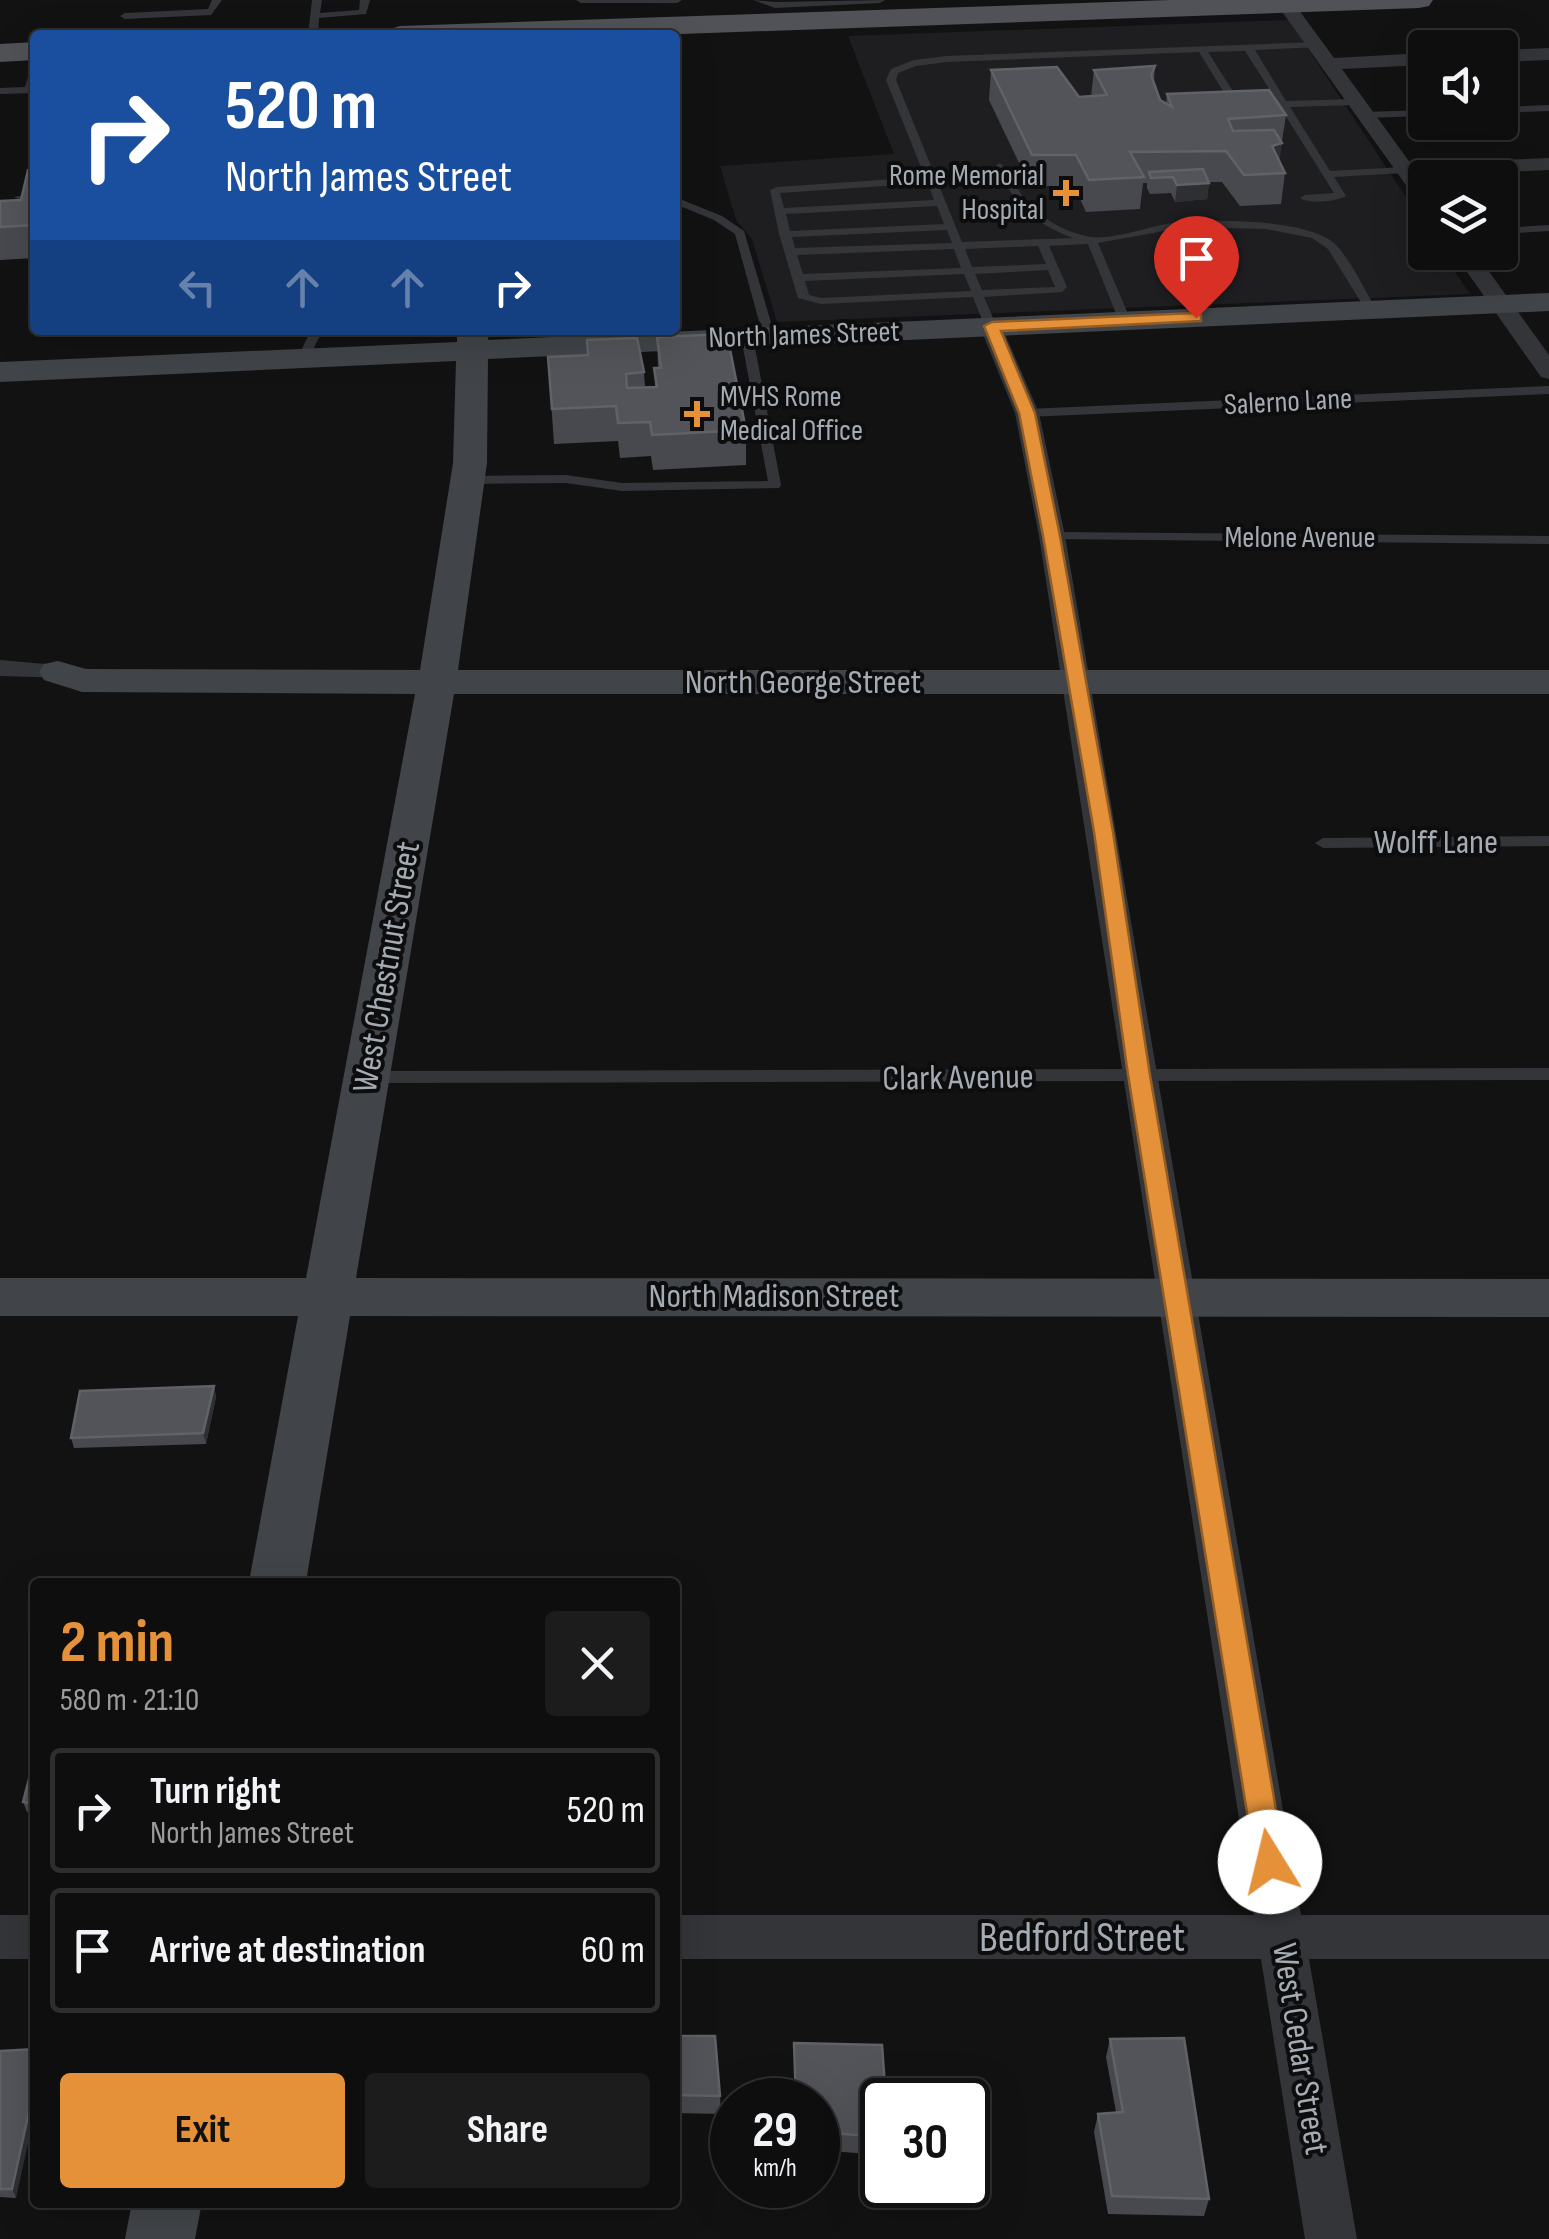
<!DOCTYPE html>
<html lang="en">
<head>
<meta charset="utf-8">
<style>
  :root { --surface:#0e0e0e; --page:#1c1c1c; --text:#f1f3f6; --muted:#9b9c9e; --line:#2e2e2e; --accent:#e49139 }
  body { margin:0; font-family:"Sofia Sans Condensed",sans-serif; background:var(--page); color:var(--text); height:100vh; display:flex; flex-direction:column; font-size:38px; white-space:nowrap }
  * { box-sizing:border-box; margin:0 }
  p { font-size:32px; color:var(--muted) }
  .icon { flex:none; width:55px; height:55px; fill:none; stroke:currentColor; stroke-width:2; stroke-linecap:round; stroke-linejoin:round }
  .map { position:relative; flex:1; overflow:hidden }
  .panel { position:absolute; left:30px; top:1578px; width:650px; height:630px; display:flex; flex-direction:column; background:var(--surface); border-radius:10px; box-shadow:0 10px 40px #0002,0 0 0 2px var(--line) }
  .panel>* { flex:none }
  .hud { position:absolute; left:30px; top:30px; width:650px; height:305px; border-radius:10px; box-shadow:0 10px 40px #0002,0 0 0 2px var(--line); background:#1a4fa0; color:#fff; overflow:hidden }
  .controls { position:absolute; left:1408px; top:30px; display:grid; gap:20px }
  .controls a { display:grid; place-items:center; width:110px; height:110px; border-radius:10px; background:var(--surface); box-shadow:0 10px 40px #0002,0 0 0 2px var(--line); font-size:50px }
  .speed { position:absolute; left:710px; top:2078px; display:flex; gap:20px; font-size:50px; font-weight:700; text-align:center }
  .speed>* { display:grid; place-content:center; width:130px; height:130px; border-radius:50%; background:var(--surface); box-shadow:0 10px 40px #0002,0 0 0 2px var(--line); line-height:1 }
  .speed small { font-size:25px; font-weight:400 }
  .speed .limit { border:5px solid #111; border-radius:15px; background:#fff; color:#111 }
  .pin { position:absolute; display:grid; place-items:center; width:85px; height:85px; color:#fff; margin:-102px -42px; border-radius:50% 50% 50% 0; rotate:-45deg; box-shadow:0 0 10px #0007 }
  .pin .icon { rotate:45deg }
  .me { position:absolute; width:110px; margin:-55px; rotate:351deg; stroke-linejoin:round; filter:drop-shadow(0 0 8px #0008) }
  .turn { display:flex; align-items:center; gap:35px; height:210px; padding:0 30px; font-size:45px }
  .turn .icon { width:130px; height:130px; stroke-width:2.5 }
  .turn b { display:block; font-size:70px; line-height:85px }
  .lanes { display:flex; align-items:center; height:95px; padding:0 30px; background:#0003; justify-content:center; gap:50px; direction:ltr }
  .lanes .off { opacity:.35 }
  .round { display:grid; place-items:center; flex:none; width:105px; height:105px; border-radius:10px; background:var(--page) }
  .summary { display:flex; align-items:center; justify-content:space-between; height:170px; padding:0 30px }
  h1 { font-size:60px; font-weight:700; line-height:75px; color:var(--accent) }
  .cta { display:flex; gap:20px; margin-top:auto; padding:20px 30px }
  .cta a { flex:1; height:115px; border-radius:10px; background:var(--accent); color:#111; font-size:40px; font-weight:700; line-height:115px; text-align:center }
  .cta a+a { background:var(--page); color:var(--text) }
  ul { padding:0; list-style:none }
  li { display:flex; align-items:center; gap:30px; height:125px; margin:0 20px 15px; padding:0 10px; border:5px solid var(--line); border-radius:10px }
  li div { flex:1 }
  li b { display:block; font-size:38px }
  li em { font-style:normal }
  .map>svg:first-child { display:block }
</style>
</head>
<body>
<div class="map">
<svg width="1549" height="2239" viewBox="0 0 1549 2239">
  <rect width="100%" height="100%" fill="#121213"/>
  <polygon fill="#1e1e20" points="1289,20 1425,226 1425,252 1442,253 1470,294 777,322 752,239 736,220 720,166 894,154 848,36"/>
  <g fill="none" stroke-linecap="round" stroke-linejoin="round">
    <g fill="#333538" fill-rule="evenodd">
      <polygon points="212,0 222,0 211,15 125,19 120,16 125,13 208,9"/>
      <polygon points="312,0 322,0 320,13 359,10 360,0 370,0 366,14 319,18 318,35 308,35"/>
      <polygon points="576,0 682,0 677,3 581,3"/>
      <polygon points="753,0 775,2 885,0 880,3 775,8"/>
      <path d="M1317,42L1320,43V47L1255,50L1286,101L1356,99L1361,102L1356,105L1290,107L1330,171L1404,167L1409,170L1404,173L1334,177L1346,196C1336,202 1310,204 1300,198L1305,195L1334,193L1280,107L1267,104L1277,101L1245,51L1208,52L1241,104L1236,107L1231,104L1199,52L946,62L916,66L898,73L896,80L962,242L1073,238C1034,224 1014,203 995,166L1000,163C1009,170 1014,183 1021,194C1036,215 1064,233 1091,237C1110,240 1146,228 1166,224C1202,218 1311,218 1336,245C1353,263 1364,290 1377,310L1375,312H1367L1328,249L1312,238L1266,229L1186,227L1098,243L1131,321L1125,324L1119,321L1088,244L1049,246L1067,287L1062,292L984,297L997,327L991,330L985,327L973,297L821,304L798,298L779,234L770,190L777,187L925,177L886,80L891,69L914,60L946,56ZM928,183L934,200L784,208L780,193ZM937,206L944,224L790,231L786,214ZM947,230L952,243L795,248L792,237ZM1038,246L1046,264L972,267L965,249ZM954,249L961,268L803,274L797,255ZM1048,270L1055,287L982,290L975,274ZM964,274L971,291L821,298L809,295L805,281Z"/>
      <polygon points="35,67 35,93 0,94 0,88 25,87 30,70"/>
      <polygon points="1549,105 1549,111 1500,113 1500,107"/>
      <polygon points="1425,110 1425,116 1365,118 1360,115 1365,112"/>
      <polygon points="35,193 35,199 19,200 14,197"/>
      <polygon points="675,197 722,216 744,231 775,336 773,338 763,336 735,234 714,220 675,204"/>
      <polygon points="1549,225 1549,231 1500,234 1500,228"/>
      <polygon points="311,330 323,330 308,359 300,359 298,357"/>
      <polygon points="747,334 753,337 781,485 779,488 622,491 566,483 468,484 462,480 468,476 566,475 622,483 768,481 741,337"/>
      <polygon points="1549,386 1549,394 1027,417 1021,413 1027,409"/>
      <polygon points="1052,532 1549,536 1549,544 1047,539 1047,533"/>
      <polygon points="1549,836 1549,846 1323,848 1315,843 1323,838"/>
      <polygon points="1549,1068 1549,1080 370,1083 361,1077 370,1071"/>
    </g>
    <g fill="#333538" fill-rule="evenodd">
      <polygon points="1287,1 1293,2 1334,58 1425,53 1425,65 1342,69 1411,164 1549,158 1549,170 1419,176 1425,183 1425,204 1418,202 1278,6"/>
      <polygon points="1549,48 1549,60 1500,62 1500,50"/>
      <polygon points="1453,252 1475,252 1549,355 1549,379 1541,377"/>
      <polygon points="991,320 1002,327 1039,413 1065,536 1301,1915 1549,1915 1549,1959 1309,1959 1357,2239 1305,2239 1261,1959 675,1959 675,1915 1254,1915 1039,536 1015,413 980,327"/>
      <polygon points="0,660 68,666 72,672 68,678 0,676"/>
      <rect x="0" y="1915" width="35" height="44"/>
    </g>
    <g fill="#414448" fill-rule="evenodd">
      <polygon points="1549,293 1549,311 488,359 487,463 458,670 1549,670 1549,694 454,694 356,1278 1549,1279 1549,1317 350,1316 306,1582 249,1582 298,1316 0,1316 0,1278 306,1278 415,694 82,692 44,680 39,672 44,664 58,661 86,669 420,670 453,463 456,361 0,382 0,362 457,342 457,330 489,330 488,340"/>
      <polygon points="132,2202 202,2202 195,2239 125,2239"/>
    </g>
    <g fill="#505257" fill-rule="evenodd">
      <polygon points="1170,0 1433,0 1429,6 1419,8 653,35 385,35 390,29 400,26"/>
      <polygon points="35,42 35,60 0,62 0,44"/>
    </g>
  </g>
  <g fill="#48494e">
    <polygon points="1155,66 1154,81 1160,100 1166,104 1167,94 1286,115 1279,161 1285,173 1281,204 1240,206 1222,182 1209,182 1207,199 1175,202 1171,193 1150,194 1147,188 1147,183 1143,183 1140,209 1086,212 1074,186 1030,186 989,100 991,70 1079,97 1091,97 1094,70"/>
    <polygon points="35,169 35,258 0,260 0,201 21,200"/>
    <polygon points="363,330 400,330 400,332 363,333"/>
    <polygon points="657,337 746,430 746,465 653,470 651,456 620,458 618,441 554,444 548,357 644,372 645,387 655,387 654,368 658,368"/>
    <polygon points="214,1386 216,1397 206,1444 74,1448 71,1438"/>
    <polygon points="35,1756 35,1813 27,1812 23,1802"/>
    <polygon points="675,2036 720,2096 721,2114 675,2113"/>
    <polygon points="1110,2039 1209,2199 1204,2216 1108,2214 1094,2132 1098,2114 1116,2112 1106,2057"/>
    <polygon points="0,2051 16,2198 0,2197"/>
    <polygon points="818,2100 882,2100 882,2155 818,2150"/>
  </g>
  <g fill="#2e2f32">
    <polygon points="1282,143 1278,173 1272,146"/>
    <polygon points="1209,183 1207,199 1175,202 1177,185"/>
    <polygon points="214,1386 216,1397 206,1444 203,1433"/>
    <polygon points="35,2084 35,2112 16,2198 12,2189"/>
  </g>
  <g fill="#525459" stroke="#5f6267" stroke-width="2.5">
    <polygon points="1155,66 1151,75 1160,100 1172,107 1167,94 1269,90 1286,115 1228,119 1233,131 1274,130 1282,143 1272,146 1285,173 1244,175 1226,151 1130,152 1144,177 1089,180 1076,155 1032,155 991,70 1057,67 1079,97 1107,95 1094,70"/>
    <polygon points="35,169 35,225 0,227 0,201 21,200 28,170"/>
    <polygon points="1203,169 1209,183 1177,185 1173,177 1151,178 1149,172"/>
    <polygon points="727,334 746,430 652,435 650,422 618,423 616,406 552,409 548,357 588,355 587,340 637,338 644,372 626,374 627,388 657,387 654,368 661,368 657,337"/>
    <polygon points="214,1386 203,1433 71,1438 80,1391"/>
    <polygon points="35,1756 35,1804 23,1802"/>
    <polygon points="675,2036 715,2036 720,2096 675,2095"/>
    <polygon points="1184,2038 1209,2199 1112,2196 1098,2114 1123,2112 1110,2039"/>
    <polygon points="794,2043 882,2045 886,2100 882,2100 882,2137 818,2132 818,2100 796,2100"/>
    <polygon points="35,2049 35,2084 12,2189 0,2189 0,2051"/>
  </g>
  <polygon fill="#e49139" stroke="#945e25" stroke-width="2.5" points="1196,313 1201,315 1201,321 1001,331 1035,413 1060,536 1113,832 1150,1075 1285,1862 1281,1872 1270,1876 1259,1872 1255,1862 1128,1075 1094,832 1043,536 1019,413 984,326 992,322"/>
  <g fill="#e49139" stroke="#0d0d0e" stroke-width="4">
    <path d="M1061 178h10v10h10v10h-10v10h-10v-10h-10v-10h10z"/>
    <path d="M692 399h10v10h10v10h-10v10h-10v-10h-10v-10h10z"/>
  </g>
  <g text-anchor="middle" dominant-baseline="central" stroke-width="8" stroke-linejoin="round" paint-order="stroke">
    <g font-size="30" fill="#a4abb3" stroke="#0d0d0e" text-anchor="end">
      <text x="1044" y="176">Rome Memorial<tspan x="1044" dy="34">Hospital</tspan></text>
      <text x="720" y="397" text-anchor="start">MVHS Rome<tspan x="720" dy="34">Medical Office</tspan></text>
    </g>
    <g font-size="30" fill="#a4abb3" stroke="#0d0d0e">
      <text transform="translate(804 335) rotate(-2)">North James Street</text>
      <text transform="translate(1288 402) rotate(-3)">Salerno Lane</text>
      <text x="1300" y="538">Melone Avenue</text>
    </g>
    <g font-size="35" fill="#a4abb3" stroke="#0d0d0e">
      <text x="803" y="682">North George Street</text>
      <text x="1436" y="842">Wolff Lane</text>
      <text transform="translate(387 967) rotate(-80)">West Chestnut Street</text>
      <text transform="translate(958 1078) rotate(-1)">Clark Avenue</text>
      <text x="774" y="1296">North Madison Street</text>
      <text transform="translate(1300 2049) rotate(81)">West Cedar Street</text>
    </g>
    <g font-size="42" fill="#a4abb3" stroke="#0d0d0e">
      <text x="1082" y="1938">Bedford Street</text>
    </g>
  </g>
</svg>
<div class="controls">
<a><svg class="icon" aria-label="sound" viewBox="0 0 24 24"><path d="M4 9h4l5-4v14l-5-4H4zM17 9q2 3 0 6"/></svg></a>
<a><svg class="icon" aria-label="layers" viewBox="0 0 24 24"><path d="M12 4l9 5-9 5-9-5zM3 14l9 5 9-5"/></svg></a>
</div>
<div class="speed"><div>29<small>km/h</small></div><div class="limit">30</div></div>
<div class="pin" style="left:1196px;top:318px;background:#d93025"><svg class="icon" aria-label="arrive" viewBox="0 0 24 24"><path d="M6 21V4h12l-3 4 3 4H6"/></svg></div>
<svg class="me" style="left:1270px;top:1862px" viewBox="-20 -20 40 40"><circle r="19" fill="#fff"/><path d="M0-13L10 11 0 6-10 11z" fill="#e49139"/></svg>
<div class="hud">
<div class="turn"><svg class="icon" aria-label="right" viewBox="0 0 24 24"><path d="M7 20v-9h11M14 6l5 5-5 5"/></svg><div><b>520 m</b>North James Street</div></div>
<div class="lanes"><svg class="icon off" aria-label="left" viewBox="0 0 24 24"><path d="M17 20v-9H6M10 6l-5 5 5 5"/></svg><svg class="icon off" aria-label="ahead" viewBox="0 0 24 24"><path d="M12 20V5M6 11l6-6 6 6"/></svg><svg class="icon off" aria-label="ahead" viewBox="0 0 24 24"><path d="M12 20V5M6 11l6-6 6 6"/></svg><svg class="icon" aria-label="right" viewBox="0 0 24 24"><path d="M7 20v-9h11M14 6l5 5-5 5"/></svg></div>
</div>
<section class="panel">
<div class="summary"><div><h1>2 min</h1><p>580 m · 21:10</p></div><a class="round"><svg class="icon" aria-label="close" viewBox="0 0 24 24"><path d="M6 6l12 12M18 6L6 18"/></svg></a></div>
<ul>
<li><svg class="icon" aria-label="right" viewBox="0 0 24 24"><path d="M7 20v-9h11M14 6l5 5-5 5"/></svg><div><b>Turn right</b><p>North James Street</p></div><em>520 m</em></li>
<li><svg class="icon" aria-label="arrive" viewBox="0 0 24 24"><path d="M6 21V4h12l-3 4 3 4H6"/></svg><div><b>Arrive at destination</b></div><em>60 m</em></li>
</ul>
<div class="cta"><a>Exit</a><a>Share</a></div>
</section>
</div>
</body>
</html>
